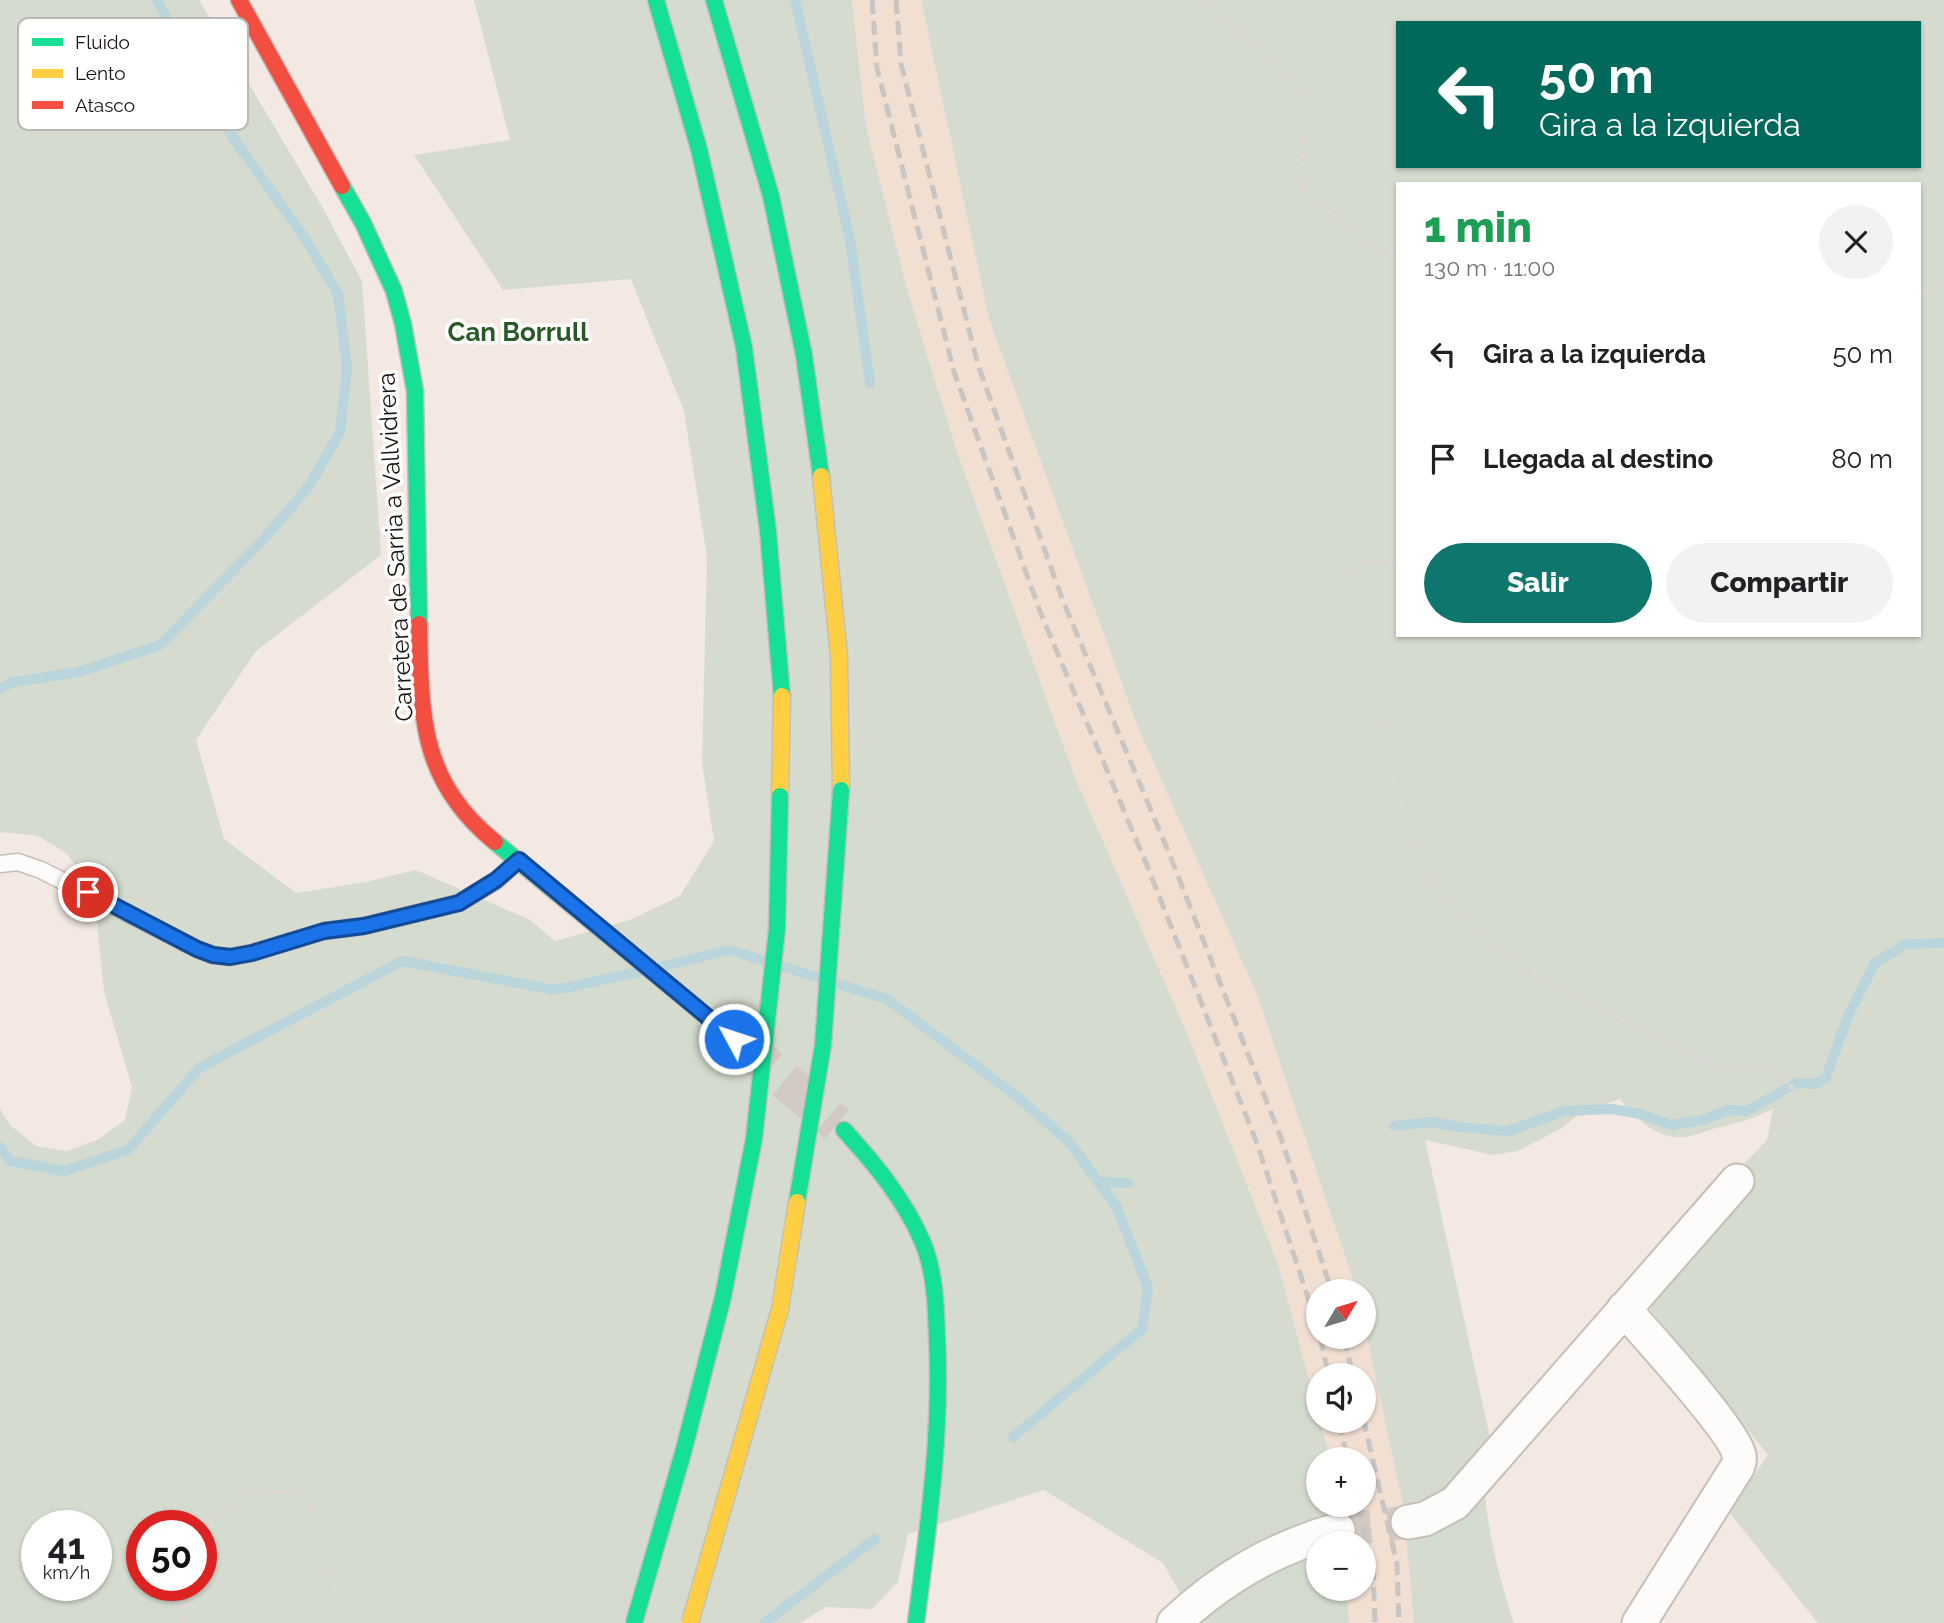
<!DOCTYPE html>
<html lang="es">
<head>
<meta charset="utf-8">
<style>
  :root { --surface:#fff; --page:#f2f2f2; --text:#202124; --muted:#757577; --accent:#0f766e }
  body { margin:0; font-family:Raleway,sans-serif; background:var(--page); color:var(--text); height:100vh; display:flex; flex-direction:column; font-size:26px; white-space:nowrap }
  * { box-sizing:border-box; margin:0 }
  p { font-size:23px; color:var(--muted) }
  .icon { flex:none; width:38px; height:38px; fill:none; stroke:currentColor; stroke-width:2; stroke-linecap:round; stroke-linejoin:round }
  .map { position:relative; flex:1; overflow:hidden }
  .drawer { position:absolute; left:1396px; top:182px; width:525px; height:455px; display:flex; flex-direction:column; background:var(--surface); border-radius:0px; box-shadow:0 2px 5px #0004 }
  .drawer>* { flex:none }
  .hud { position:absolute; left:1396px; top:21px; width:525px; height:147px; border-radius:0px; box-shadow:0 2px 5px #0004; background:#00695c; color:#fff; overflow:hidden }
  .needle { width:46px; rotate:52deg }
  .buttons { position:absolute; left:1306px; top:1279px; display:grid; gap:14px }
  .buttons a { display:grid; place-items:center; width:70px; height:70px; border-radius:50%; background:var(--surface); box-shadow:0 2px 5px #0004; font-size:35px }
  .speed { position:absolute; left:21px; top:1510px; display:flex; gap:14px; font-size:35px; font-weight:700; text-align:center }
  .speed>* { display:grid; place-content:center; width:91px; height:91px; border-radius:50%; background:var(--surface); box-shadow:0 2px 5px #0004; line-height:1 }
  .speed small { font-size:18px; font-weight:400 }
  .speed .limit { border:10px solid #d22; background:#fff; color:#111 }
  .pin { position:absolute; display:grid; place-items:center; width:60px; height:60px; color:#fff; margin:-30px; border:4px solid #fff; border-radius:50%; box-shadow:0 2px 7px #0007 }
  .me { position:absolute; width:77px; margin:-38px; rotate:310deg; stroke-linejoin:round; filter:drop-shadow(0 0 5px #0008) }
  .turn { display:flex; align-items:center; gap:24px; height:147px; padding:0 28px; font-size:32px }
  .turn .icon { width:91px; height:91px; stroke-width:2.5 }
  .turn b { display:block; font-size:49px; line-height:60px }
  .round { display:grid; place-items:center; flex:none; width:74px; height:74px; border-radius:37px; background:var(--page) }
  .overview { display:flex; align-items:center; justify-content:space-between; height:119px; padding:0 28px }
  h1 { font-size:42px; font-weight:800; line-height:52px; color:#1e9e55 }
  .primary-button { display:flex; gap:14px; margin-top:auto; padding:14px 28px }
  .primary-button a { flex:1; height:80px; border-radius:42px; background:var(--accent); color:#fff; font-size:28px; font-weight:800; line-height:80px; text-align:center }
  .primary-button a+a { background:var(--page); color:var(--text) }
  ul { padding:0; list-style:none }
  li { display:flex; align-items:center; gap:21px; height:105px; padding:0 28px }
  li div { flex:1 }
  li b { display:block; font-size:26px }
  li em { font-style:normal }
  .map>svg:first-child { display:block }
</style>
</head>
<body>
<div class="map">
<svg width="1944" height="1623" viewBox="0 0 1944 1623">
  <rect width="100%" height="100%" fill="#f3e9e2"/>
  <polygon fill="#f1dfd2" points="852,0 921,0 989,319 1137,725 1258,997 1355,1280 1357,1291 1318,1292 1318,1337 1363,1337 1363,1319 1403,1504 1414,1623 1349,1623 1346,1589 1363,1589 1363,1544 1341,1543 1336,1505 1363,1505 1363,1460 1330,1459 1320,1421 1363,1421 1363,1376 1318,1376 1318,1413 1278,1264 1192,1045 1074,775 958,455 908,293 866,126"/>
  <g fill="#d5dbce" fill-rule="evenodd">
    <path d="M0,0H199L321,205L362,281L381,555L256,651L196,740L224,839L296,893L366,882L416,870L530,920L555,941L630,920L680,896L714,841L702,763L707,557L684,411L631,279L503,290L414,155L510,140L474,0H852L866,126L908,293L958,455L1074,775L1192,1045L1278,1264L1318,1413V1421H1320L1330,1459L1318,1460V1505H1336L1341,1543L1318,1544V1589H1346L1349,1623H1197L1163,1563L1044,1490L908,1534L898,1582L872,1609L826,1607L800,1623H0V1109L10,1125L36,1146L67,1151L99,1139L125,1120L132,1087L104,992L96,913L86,879L66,853L38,836L0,832ZM37,1526H96V1586H37ZM142,1526H201V1586H142Z"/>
    <path d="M921,0H1944V1623H1818L1729,1512L1768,1455L1629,1283L1767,1140L1773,1109C1754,1118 1736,1124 1716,1128C1705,1131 1694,1136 1684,1137C1656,1139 1635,1118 1620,1099L1581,1113L1560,1129L1518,1151L1493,1155L1425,1140L1490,1438L1460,1479L1465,1514L1485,1495C1489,1539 1500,1581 1514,1623H1414L1403,1504L1363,1319V1292L1357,1291L1258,997L1137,725L989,319ZM1398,23H1920V166H1398ZM1398,184H1920V635H1398Z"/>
  </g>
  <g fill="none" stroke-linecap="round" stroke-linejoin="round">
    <g stroke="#bad5dc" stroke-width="10">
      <polyline points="795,0 850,240 870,383"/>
      <polyline points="0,689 13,682 79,672 160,645 263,540 309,486 340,432 347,368 338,294 304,237 234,139 203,88 157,0"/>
      <polyline points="661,967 729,950 887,999 1020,1099 1070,1143 1117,1208 1148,1288 1142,1329 1013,1437"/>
      <polyline points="1394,1126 1433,1122 1457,1127 1509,1131 1564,1111 1613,1109 1640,1114 1671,1125 1703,1120 1728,1110 1747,1111 1797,1083 1815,1084 1826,1077 1848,1016 1875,963 1906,944 1944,943"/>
      <polyline points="0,1147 10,1161 64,1171 128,1150 199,1068 402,961 555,990 638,972"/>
      <polyline points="1098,1182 1128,1183"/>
      <polyline points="764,1623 875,1539"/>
    </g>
    <polyline stroke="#d2c9c2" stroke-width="33" stroke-dasharray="33 17" stroke-linecap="butt" points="1338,1530 1408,1522"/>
    <polyline stroke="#d2c9c2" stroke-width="38" stroke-dasharray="38 19" stroke-linecap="butt" points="741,1044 837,1124"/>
    <defs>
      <polyline id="lane" points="0,864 18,862 41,870 197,949 213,955 230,957 252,953 324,931 364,926 459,903 497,880 519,860"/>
      <g id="street">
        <path d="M1624,1309C1645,1333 1735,1432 1739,1455C1740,1459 1739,1463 1738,1466L1639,1623"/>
        <polyline points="1408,1522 1425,1519 1455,1503 1737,1181"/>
        <path d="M1174,1623C1222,1578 1274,1548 1338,1530"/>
      </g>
      <g id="fast">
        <polyline points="656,0 699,149 744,347 768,531 782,696"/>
        <polyline points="714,0 771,196 804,355 821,476"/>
        <polyline points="342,186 363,223 394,291 403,324 415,391 419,624"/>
        <polyline points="495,842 734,1039"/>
        <path d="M844,1130C875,1164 905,1200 923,1243C935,1272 936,1306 937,1337C942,1433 928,1528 916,1623"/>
      </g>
      <g id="slow">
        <polyline points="821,476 839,656 841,790"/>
        <polyline points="780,796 782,696"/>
      </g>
      <g id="jam">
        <polyline points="239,0 342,186"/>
        <path d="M419,624C421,715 419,780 495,842"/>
      </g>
    </defs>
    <use href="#lane" stroke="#c6bfb9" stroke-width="19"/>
    <use href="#street" stroke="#c6bfb9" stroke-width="37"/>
    <use href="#fast" stroke="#c6bfb9" stroke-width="19"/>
    <use href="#slow" stroke="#c6bfb9" stroke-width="19"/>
    <use href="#jam" stroke="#c6bfb9" stroke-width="19"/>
    <g stroke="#dcd9d7" stroke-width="4.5" stroke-dasharray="5 3.5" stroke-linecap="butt">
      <polyline points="1210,0 1215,10 1308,95 1300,186 1351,231 1398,260"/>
      <polyline points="1920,295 1944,283"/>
      <path d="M1398,563H1360L1348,577L1346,600L1353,641L1383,736L1413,848L1428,878L1481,935L1515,961L1547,982L1699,1060C1707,1062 1717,1065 1726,1066C1740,1067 1755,1062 1769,1068C1819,1086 1778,1133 1758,1156"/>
      <path d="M201,1541C209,1520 241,1490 264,1490C277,1491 291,1495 303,1497L322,1520L339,1623"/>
      <polyline points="182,1623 188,1586"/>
    </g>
    <use href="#lane" stroke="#fdfcfb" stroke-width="16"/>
    <use href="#street" stroke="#fdfcfb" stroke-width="33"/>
    <use href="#fast" stroke="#16e098" stroke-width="16"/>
    <use href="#slow" stroke="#ffcf43" stroke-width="16"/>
    <use href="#jam" stroke="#f24e42" stroke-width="16"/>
    <g stroke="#c8c5c3" stroke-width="5" stroke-dasharray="14 7" stroke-linecap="butt">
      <polyline points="872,0 877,68 954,372 1041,614 1146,863 1258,1146 1318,1328"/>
      <polyline points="896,0 901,64 978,365 1063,601 1169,853 1281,1138 1332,1292"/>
      <polyline points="1320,1337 1329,1376"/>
      <polyline points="1344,1337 1353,1376"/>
      <polyline points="1363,1418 1397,1564 1399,1623"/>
      <polyline points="1339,1421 1348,1460"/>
      <polyline points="1358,1505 1373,1567 1375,1623"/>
    </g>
    <defs>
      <g id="fast-bridge">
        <polyline points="797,1202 823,1045 841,790"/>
        <polyline points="634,1623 683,1453 723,1297 754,1139 777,929 780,796"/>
      </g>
      <polyline id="slow-bridge" points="690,1623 780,1309 797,1202"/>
    </defs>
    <use href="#fast-bridge" stroke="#c6bfb9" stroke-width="19" stroke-linecap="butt"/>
    <use href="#slow-bridge" stroke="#c6bfb9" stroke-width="19" stroke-linecap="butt"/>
    <use href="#fast-bridge" stroke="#16e098" stroke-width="16"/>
    <use href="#slow-bridge" stroke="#ffcf43" stroke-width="16"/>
  </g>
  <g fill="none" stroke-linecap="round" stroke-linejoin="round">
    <defs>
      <polyline id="route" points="88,892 197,949 213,955 230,957 252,953 324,931 364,926 459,903 496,880 519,860 734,1039"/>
    </defs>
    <use href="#route" stroke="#114b97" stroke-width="18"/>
    <use href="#route" stroke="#1a73e8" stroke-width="12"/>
  </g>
  <g text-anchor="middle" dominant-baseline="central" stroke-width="7" stroke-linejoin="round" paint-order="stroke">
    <g font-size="24" fill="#1a130f" stroke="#fff">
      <text transform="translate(395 547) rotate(-93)">Carretera de Sarria a Vallvidrera</text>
    </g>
    <g font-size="26" font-weight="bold" fill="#275a25" stroke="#fff">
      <text x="518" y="332">Can Borrull</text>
    </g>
  </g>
  <rect x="18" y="18" width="230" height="112" rx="10" fill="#fff" stroke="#bab8b7" stroke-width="2"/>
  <rect x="32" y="38" width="31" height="8" fill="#16e098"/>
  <rect x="32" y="69" width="31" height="9" fill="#ffcf43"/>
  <rect x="32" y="101" width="31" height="8" fill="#f24e42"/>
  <g font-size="19" fill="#1a130f">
    <text x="75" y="49">Fluido</text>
    <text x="75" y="80">Lento</text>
    <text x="75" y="112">Atasco</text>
  </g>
</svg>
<div class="buttons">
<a><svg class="needle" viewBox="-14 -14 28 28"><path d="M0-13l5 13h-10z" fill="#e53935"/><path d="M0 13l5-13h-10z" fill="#757577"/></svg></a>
<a><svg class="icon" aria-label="sound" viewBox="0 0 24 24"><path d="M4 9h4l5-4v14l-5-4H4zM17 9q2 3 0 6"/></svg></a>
<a>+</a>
<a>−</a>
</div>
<div class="speed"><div>41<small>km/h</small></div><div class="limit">50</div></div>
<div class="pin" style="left:88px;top:892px;background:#d93025"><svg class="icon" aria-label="arrive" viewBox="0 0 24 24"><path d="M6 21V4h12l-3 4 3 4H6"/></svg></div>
<svg class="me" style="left:734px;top:1039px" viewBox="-20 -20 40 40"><circle r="17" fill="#1a73e8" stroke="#fff" stroke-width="3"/><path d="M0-11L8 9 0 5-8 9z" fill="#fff"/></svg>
<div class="hud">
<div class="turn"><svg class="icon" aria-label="left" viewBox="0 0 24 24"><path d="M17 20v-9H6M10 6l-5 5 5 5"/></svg><div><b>50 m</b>Gira a la izquierda</div></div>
</div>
<section class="drawer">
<div class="overview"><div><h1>1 min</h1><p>130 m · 11:00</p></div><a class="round"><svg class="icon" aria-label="close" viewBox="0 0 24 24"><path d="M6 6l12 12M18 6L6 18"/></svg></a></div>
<ul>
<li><svg class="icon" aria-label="left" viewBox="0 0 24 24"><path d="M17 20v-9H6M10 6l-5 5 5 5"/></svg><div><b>Gira a la izquierda</b></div><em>50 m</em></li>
<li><svg class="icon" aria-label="arrive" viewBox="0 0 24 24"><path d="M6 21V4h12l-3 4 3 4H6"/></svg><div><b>Llegada al destino</b></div><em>80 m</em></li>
</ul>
<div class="primary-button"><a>Salir</a><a>Compartir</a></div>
</section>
</div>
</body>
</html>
